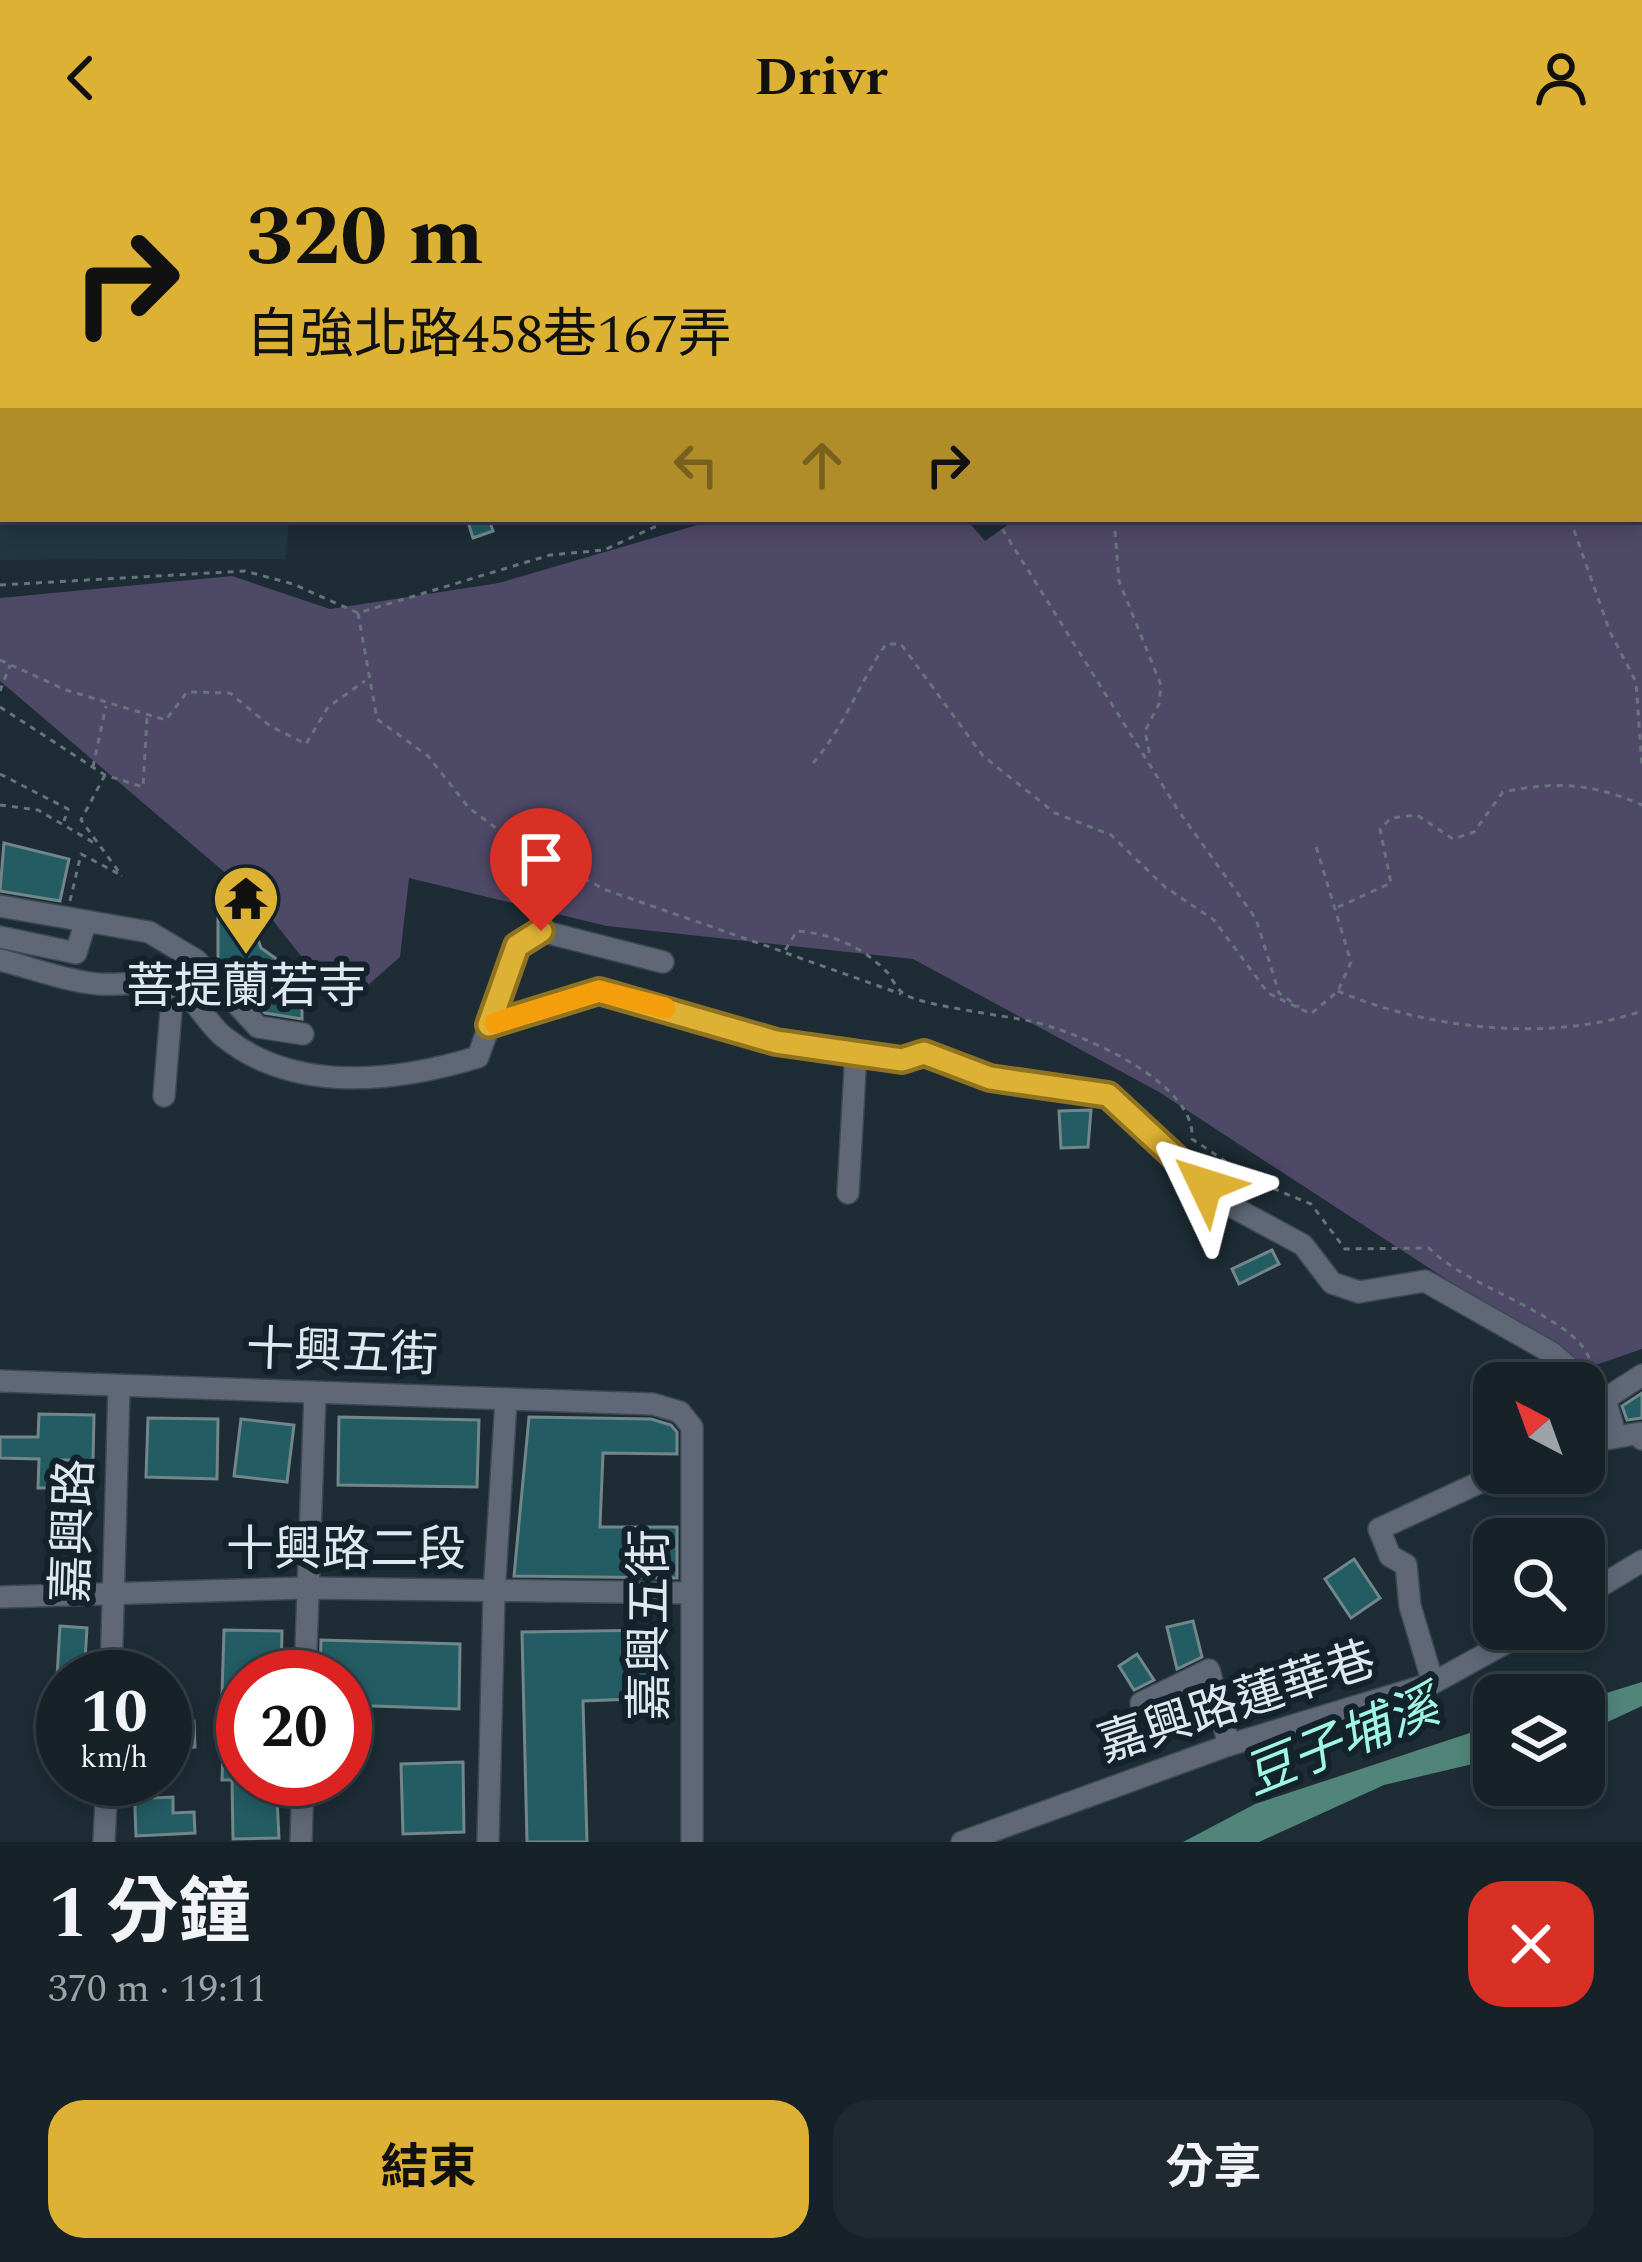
<!DOCTYPE html>
<html lang="zh-TW">
<head>
<meta charset="utf-8">
<style>
  :root { --surface:#162128; --page:#1f2930; --text:#f1f3f6; --muted:#9ea3a8; --line:#353e45; --accent:#ddb133 }
  body { margin:0; font-family:Spectral,"Noto Sans TC",serif; background:var(--page); color:var(--text); height:100vh; display:flex; flex-direction:column; font-size:45px; white-space:nowrap }
  * { box-sizing:border-box; margin:0 }
  p { font-size:39px; color:var(--muted) }
  .icon { flex:none; width:66px; height:66px; fill:none; stroke:currentColor; stroke-width:2; stroke-linecap:round; stroke-linejoin:round }
  .map { position:relative; height:1686px; overflow:hidden }
  .panel { display:flex; flex-direction:column; background:var(--surface); flex:1 }
  .panel>* { flex:none }
  .top-card { position:absolute; left:0px; top:0px; width:1644px; height:366px; box-shadow:0 6px 18px #0003,0 0 0 3px var(--line); background:#ddb133; color:#111; overflow:hidden }
  .needle { width:78px; rotate:319deg }
  .tools { position:absolute; left:1473px; top:1206px; display:grid; gap:24px }
  .tools a { display:grid; place-items:center; width:132px; height:132px; border-radius:24px; background:var(--surface); box-shadow:0 6px 18px #0003,0 0 0 3px var(--line); font-size:60px }
  .speed { position:absolute; left:36px; top:1494px; display:flex; gap:24px; font-size:60px; font-weight:700; text-align:center }
  .speed>* { display:grid; place-content:center; width:156px; height:156px; border-radius:50%; background:var(--surface); box-shadow:0 6px 18px #0003,0 0 0 3px var(--line); line-height:1 }
  .speed small { font-size:30px; font-weight:400 }
  .speed .limit { border:18px solid #d22; background:#fff; color:#111 }
  .pin { position:absolute; display:grid; place-items:center; width:102px; height:102px; color:#fff; margin:-123px -51px; border-radius:50% 50% 50% 0; rotate:-45deg; box-shadow:0 0 12px #0007 }
  .pin .icon { rotate:45deg }
  .me { position:absolute; width:132px; margin:-66px; rotate:311deg; stroke-linejoin:round; filter:drop-shadow(0 0 9px #0008) }
  .turn { display:flex; align-items:center; gap:42px; height:252px; padding:0 48px; font-size:54px }
  .turn .icon { width:156px; height:156px; stroke-width:2.5 }
  .turn b { display:block; font-size:84px; line-height:102px }
  .lanes { display:flex; align-items:center; height:114px; padding:0 48px; background:#0003; justify-content:center; gap:60px; direction:ltr }
  .lanes .off { opacity:.35 }
  .round { display:grid; place-items:center; flex:none; width:126px; height:126px; border-radius:36px; background:var(--page) }
  .headline { display:flex; align-items:center; justify-content:space-between; height:204px; padding:0 48px }
  h1 { font-size:72px; font-weight:700; line-height:90px }
  .button { display:flex; gap:24px; margin-top:auto; padding:24px 48px }
  .button a { flex:1; height:138px; border-radius:36px; background:var(--accent); color:#111; font-size:48px; font-weight:700; line-height:138px; text-align:center }
  .button a+a { background:var(--page); color:var(--text) }
  header { display:flex; justify-content:space-between; align-items:center; height:156px; padding:0 48px; background:var(--accent); color:#111; font-size:54px; font-weight:700 }
  .map>svg:first-child { display:block }
</style>
</head>
<body>
<header><svg class="icon" aria-label="back" viewBox="0 0 24 24"><path d="M15 5l-7 7 7 7"/></svg>Drivr<svg class="icon" aria-label="person" viewBox="0 0 24 24"><circle cx="12" cy="8" r="4"/><path d="M4 21q1-7 8-7t8 7"/></svg></header>
<div class="map">
<svg width="1642" height="1686" viewBox="0 0 1642 1686">
  <rect width="100%" height="100%" fill="#1d2c35"/>
  <polygon fill="#203643" points="0,338 3,363 289,363 286,403 0,404"/>
  <polygon fill="#4f4968" points="1344,0 1642,0 1642,1193 1584,1213 1159,936 913,803 607,770 409,722 400,801 342,852 256,743 0,525 0,442 232,420 330,453 499,427 718,363 966,363 985,385 1016,363 1641,363 1641,3"/>
  <g fill="#518579">
    <polygon points="1642,1526 1642,1550 1584,1577 1584,1544"/>
    <polygon points="1494,1569 1494,1603 1384,1629 1259,1686 1183,1686 1255,1648"/>
  </g>
  <g fill="#235c63" stroke="#71878a" stroke-width="3">
    <polygon points="467,363 489,363 493,375 473,382"/>
    <polygon points="4,687 69,703 60,745 0,735"/>
    <polygon points="218,743 246,750 261,792 302,821 302,863 265,857 218,806"/>
    <polygon points="1091,954 1088,991 1061,992 1059,955"/>
    <polygon points="1272,1094 1279,1108 1239,1128 1232,1113"/>
    <polygon points="1642,1237 1642,1262 1627,1264 1622,1250"/>
    <polygon points="39,1258 94,1259 93,1304 58,1304 57,1332 38,1332 39,1303 0,1302 0,1281 38,1281"/>
    <polygon points="339,1261 479,1264 477,1331 338,1329"/>
    <polygon points="529,1261 651,1263 671,1269 677,1276 677,1298 603,1297 600,1371 677,1371 677,1422 514,1420"/>
    <polygon points="148,1262 218,1263 217,1323 146,1321"/>
    <polygon points="241,1263 294,1269 287,1326 234,1320"/>
    <polygon points="1593,1301 1600,1324 1584,1329 1584,1302"/>
    <polygon points="1354,1403 1380,1442 1351,1462 1325,1423"/>
    <polygon points="1193,1465 1202,1501 1177,1513 1167,1471"/>
    <polygon points="60,1470 87,1472 84,1521 57,1521"/>
    <polygon points="224,1474 282,1475 281,1521 243,1521 243,1539 222,1538"/>
    <polygon points="659,1474 660,1542 583,1545 587,1686 527,1686 522,1476"/>
    <polygon points="321,1484 460,1488 459,1553 345,1549 345,1521 320,1521"/>
    <polygon points="1137,1498 1154,1524 1134,1534 1119,1510"/>
    <polygon points="224,1564 243,1565 243,1623 276,1623 279,1682 233,1683 232,1624 222,1624"/>
    <polygon points="194,1565 195,1591 165,1593 165,1567"/>
    <polygon points="463,1606 464,1676 403,1678 401,1608"/>
    <polygon points="134,1623 154,1623 154,1642 173,1641 173,1657 194,1656 195,1677 136,1680"/>
  </g>
  <g fill="none" stroke-linecap="round" stroke-linejoin="round">
    <defs>
      <g id="minor">
        <polyline points="166,0 168,3"/>
        <polyline points="447,0 449,3"/>
        <polyline points="571,0 573,3"/>
        <polyline points="101,3 103,0"/>
        <polyline points="375,3 382,0"/>
        <polyline points="847,3 853,0"/>
        <polyline points="0,153 3,150"/>
        <polyline points="0,351 3,349"/>
        <polyline points="0,750 149,776 196,804 258,871 303,878"/>
        <polyline points="0,781 76,797 85,768"/>
        <path d="M0,804C32,812 66,825 98,828C121,830 150,823 171,831C196,839 205,866 224,881C295,938 396,926 478,901L489,870L599,835L777,886L902,904L924,897L990,922L1108,939L1229,1049L1303,1089L1332,1127L1359,1136L1425,1125L1552,1197L1605,1243L1616,1281"/>
        <polyline points="489,870 517,790 541,775 663,806"/>
        <polyline points="164,940 173,831"/>
        <polyline points="848,1037 856,897"/>
        <polyline points="0,1225 653,1248 680,1256 692,1271 692,1686"/>
        <polyline points="1605,1243 1642,1219"/>
        <polyline points="1584,1287 1640,1277 1642,1283"/>
        <polyline points="1584,1440 1642,1405"/>
        <polyline points="0,1441 306,1432 692,1437"/>
        <polyline points="111,1521 119,1232"/>
        <polyline points="305,1521 315,1237"/>
        <polyline points="1433,1527 1410,1450 1406,1409 1390,1400 1379,1373 1500,1317"/>
        <polyline points="1141,1547 1209,1514 1229,1589"/>
        <polyline points="104,1686 107,1623"/>
        <polyline points="301,1686 303,1623"/>
        <polyline points="488,1686 494,1438 506,1245"/>
        <polyline points="962,1686 1229,1589 1433,1527 1531,1473"/>
      </g>
    </defs>
    <use href="#minor" stroke="#3c4a53" stroke-width="24"/>
    <g stroke="#67747c" stroke-width="3" stroke-dasharray="6 6" stroke-linecap="butt">
      <polyline points="1390,0 1391,3"/>
      <polyline points="996,363 1178,654 1256,763 1279,837 1299,851"/>
      <polyline points="1114,363 1119,425 1161,529 1159,548 1145,575 1150,600"/>
      <polyline points="1570,363 1610,476 1636,526 1642,610"/>
      <polyline points="0,429 245,415 293,428 358,457 550,399 604,394 672,363"/>
      <path d="M358,457L377,563L428,600L469,652L519,689L606,734L784,796L797,775C833,778 861,790 887,816C892,822 897,834 904,838C919,849 1006,860 1030,865C1077,875 1197,926 1192,983L1255,1025L1311,1048L1345,1093L1429,1092C1467,1132 1573,1159 1589,1202"/>
      <polyline points="0,504 66,534 166,564 187,536 230,537 270,570 306,588 328,551 365,525"/>
      <polyline points="0,535 10,509"/>
      <polyline points="0,551 105,619 143,631 147,562"/>
      <path d="M813,607C844,572 859,527 886,488H901L983,600L1055,657L1111,679L1165,731L1214,764L1268,837L1311,858"/>
      <polyline points="93,611 106,550"/>
      <polyline points="0,618 68,653 64,665"/>
      <polyline points="105,619 81,664 122,720"/>
      <polyline points="0,649 38,654 96,688"/>
      <polyline points="70,745 81,698 121,719"/>
      <path d="M1338,751L1391,727L1380,673L1391,662L1417,659L1453,683L1474,676L1503,636C1556,625 1592,627 1642,649"/>
      <polyline points="786,797 901,838"/>
      <path d="M1338,835C1426,873 1550,887 1642,855"/>
      <polyline points="1312,857 1338,835 1351,806 1315,687"/>
    </g>
    <use href="#minor" stroke="#606878" stroke-width="21"/>
  </g>
  <g fill="none" stroke-linecap="round" stroke-linejoin="round">
    <defs>
      <polyline id="route" points="541,775 517,790 489,869 599,835 776,886 902,904 924,897 990,922 1108,939 1205,1029"/>
    </defs>
    <use href="#route" stroke="#907321" stroke-width="30"/>
    <use href="#route" stroke="#ddb133" stroke-width="21"/>
    <polyline stroke="#f59e0b" stroke-width="21" points="495,867 599,835 665,852"/>
  </g>
  <defs>
    <symbol id="temple-pin" viewBox="-11 -11 22 30"><path d="M0 17L-7.5 6A9.5 9.5 0 1 1 7.5 6Z" fill="#ddb133" stroke="#13222b"/><path d="M0-6L5-2H3V0L6.5 2.5H4V6H1.5V3h-3V6H-4V2.5H-6.5L-3 0V-2H-5Z" fill="#111"/></symbol>
  </defs>
  <g fill-rule="evenodd">
    <use href="#temple-pin" x="208" y="704" width="76" height="104"/>
  </g>
  <g text-anchor="middle" dominant-baseline="central" stroke-width="12" stroke-linejoin="round" paint-order="stroke">
    <g font-size="48" fill="#dee8ee" stroke="#13222b">
      <text x="246" y="831">菩提蘭若寺</text>
    </g>
    <g font-size="48" fill="#dee8ee" stroke="#13222b">
      <text transform="translate(342 1197) rotate(2)">十興五街</text>
      <text transform="translate(74 1375) rotate(-88)">嘉興路</text>
      <text x="346" y="1394">十興路二段</text>
      <text transform="translate(650 1469) rotate(-90)">嘉興五街</text>
      <text transform="translate(1237 1547) rotate(-18)">嘉興路蓮華巷</text>
    </g>
    <g font-size="51" font-style="italic" fill="#9ff6e1" stroke="#13222b">
      <text transform="translate(1342 1587) rotate(-22)">豆子埔溪</text>
    </g>
  </g>
</svg>
<div class="tools">
<a><svg class="needle" viewBox="-14 -14 28 28"><path d="M0-13l5 13h-10z" fill="#e53935"/><path d="M0 13l5-13h-10z" fill="#9ea3a8"/></svg></a>
<a><svg class="icon" aria-label="search" viewBox="0 0 24 24"><circle cx="10" cy="10" r="6"/><path d="M15 15l6 6"/></svg></a>
<a><svg class="icon" aria-label="layers" viewBox="0 0 24 24"><path d="M12 4l9 5-9 5-9-5zM3 14l9 5 9-5"/></svg></a>
</div>
<div class="speed"><div>10<small>km/h</small></div><div class="limit">20</div></div>
<div class="pin" style="left:541px;top:775px;background:#d93025"><svg class="icon" aria-label="arrive" viewBox="0 0 24 24"><path d="M6 21V4h12l-3 4 3 4H6"/></svg></div>
<svg class="me" style="left:1205px;top:1029px" viewBox="-20 -20 40 40"><path d="M0-17L14 15 0 8-14 15z" fill="#ddb133" stroke="#fff" stroke-width="4"/></svg>
<div class="top-card">
<div class="turn"><svg class="icon" aria-label="right" viewBox="0 0 24 24"><path d="M7 20v-9h11M14 6l5 5-5 5"/></svg><div><b>320 m</b>自強北路458巷167弄</div></div>
<div class="lanes"><svg class="icon off" aria-label="left" viewBox="0 0 24 24"><path d="M17 20v-9H6M10 6l-5 5 5 5"/></svg><svg class="icon off" aria-label="ahead" viewBox="0 0 24 24"><path d="M12 20V5M6 11l6-6 6 6"/></svg><svg class="icon" aria-label="right" viewBox="0 0 24 24"><path d="M7 20v-9h11M14 6l5 5-5 5"/></svg></div>
</div>
</div>
<section class="panel">
<div class="headline"><div><h1>1 分鐘</h1><p>370 m · 19:11</p></div><a class="round" style="background:#d93025;color:#fff"><svg class="icon" aria-label="close" viewBox="0 0 24 24"><path d="M6 6l12 12M18 6L6 18"/></svg></a></div>
<div class="button"><a>結束</a><a>分享</a></div>
</section>
</body>
</html>
